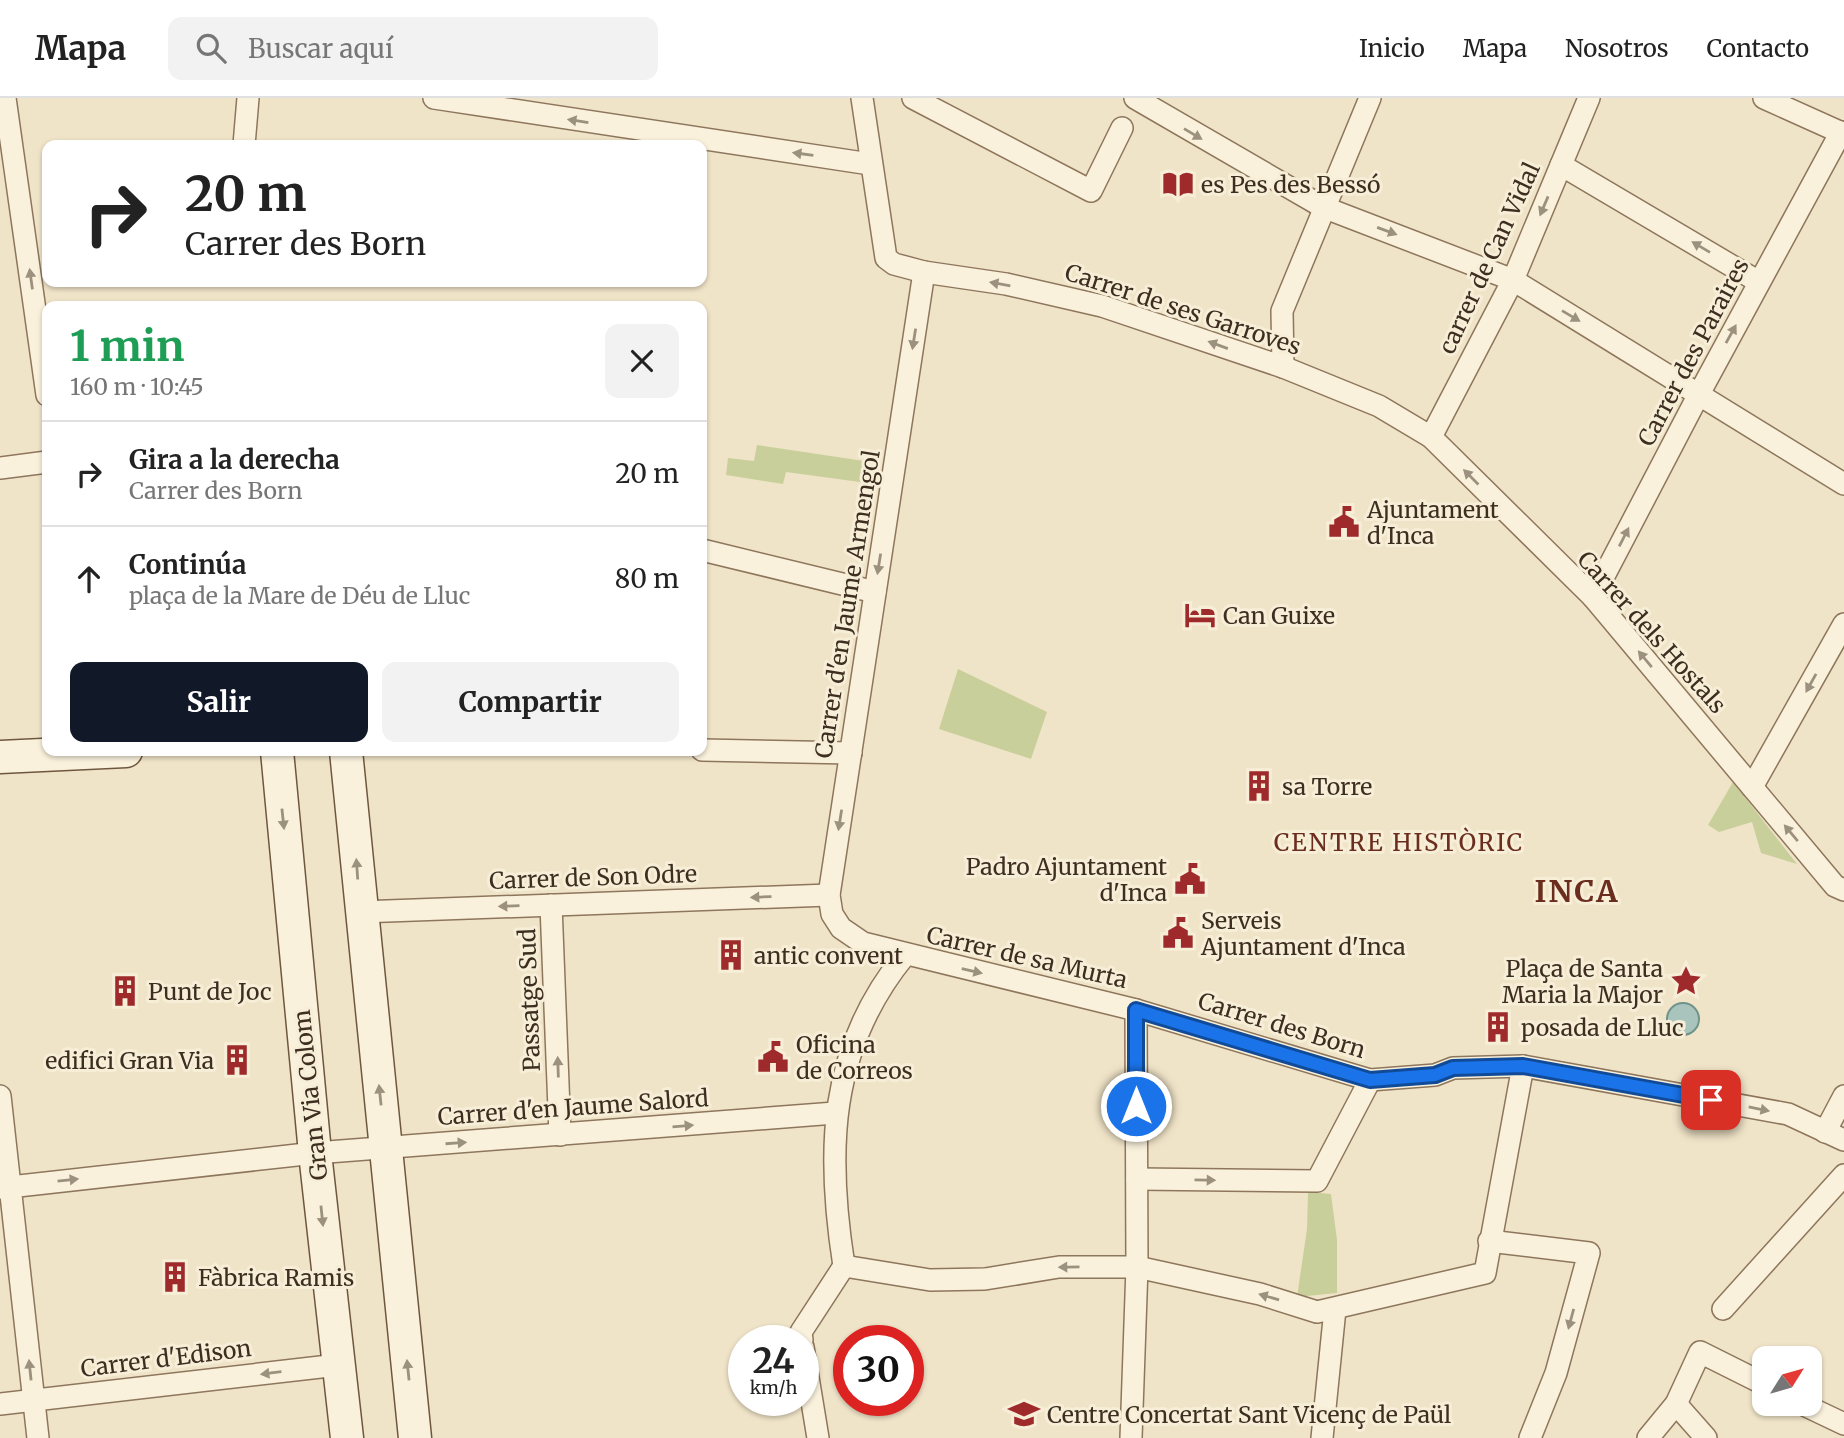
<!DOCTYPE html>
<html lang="es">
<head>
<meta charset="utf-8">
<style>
  :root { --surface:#fff; --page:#f2f2f2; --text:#222; --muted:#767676; --line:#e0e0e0; --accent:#111827 }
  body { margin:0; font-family:Merriweather,serif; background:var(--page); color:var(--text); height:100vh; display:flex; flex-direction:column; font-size:26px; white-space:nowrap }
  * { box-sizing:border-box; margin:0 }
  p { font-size:23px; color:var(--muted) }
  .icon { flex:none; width:38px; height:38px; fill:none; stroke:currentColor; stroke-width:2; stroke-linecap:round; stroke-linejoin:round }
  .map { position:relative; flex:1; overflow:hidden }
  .panel { position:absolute; left:42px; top:203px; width:665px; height:455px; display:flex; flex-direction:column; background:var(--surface); border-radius:14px; box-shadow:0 2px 5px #0004 }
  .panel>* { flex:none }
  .top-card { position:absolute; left:42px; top:42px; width:665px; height:147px; border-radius:14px; box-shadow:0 2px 5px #0004; background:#fff; color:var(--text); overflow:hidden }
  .needle { width:46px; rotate:53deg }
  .controls { position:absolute; left:1752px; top:1248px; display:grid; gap:14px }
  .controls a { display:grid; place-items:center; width:70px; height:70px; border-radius:14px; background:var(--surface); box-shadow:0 2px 5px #0004; font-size:35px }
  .speed { position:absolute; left:728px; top:1227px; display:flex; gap:14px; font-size:35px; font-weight:700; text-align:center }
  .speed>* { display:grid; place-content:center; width:91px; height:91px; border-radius:50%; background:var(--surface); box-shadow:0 2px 5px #0004; line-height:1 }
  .speed small { font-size:18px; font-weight:400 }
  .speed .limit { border:10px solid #d22; background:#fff; color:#111 }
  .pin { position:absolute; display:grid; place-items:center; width:60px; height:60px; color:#fff; margin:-30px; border-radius:14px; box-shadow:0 4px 10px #0006 }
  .me { position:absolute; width:77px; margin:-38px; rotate:0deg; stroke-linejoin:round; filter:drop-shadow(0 0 5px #0008) }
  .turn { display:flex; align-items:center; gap:24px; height:147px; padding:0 28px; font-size:32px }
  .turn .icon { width:91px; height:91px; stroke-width:2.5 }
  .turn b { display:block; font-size:49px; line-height:60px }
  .round { display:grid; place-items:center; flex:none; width:74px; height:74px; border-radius:14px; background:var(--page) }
  .head { display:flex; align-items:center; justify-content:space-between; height:119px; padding:0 28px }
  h1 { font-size:42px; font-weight:700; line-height:52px; color:#1e9e55 }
  .primary-button { display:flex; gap:14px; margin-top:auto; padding:14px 28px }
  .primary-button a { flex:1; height:80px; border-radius:14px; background:var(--accent); color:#fff; font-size:28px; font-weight:700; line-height:80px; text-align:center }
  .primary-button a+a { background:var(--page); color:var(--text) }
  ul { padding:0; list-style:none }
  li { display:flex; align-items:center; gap:21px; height:105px; padding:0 28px; border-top:2px solid var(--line) }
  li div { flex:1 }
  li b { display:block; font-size:26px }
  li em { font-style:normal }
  header { display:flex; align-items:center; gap:42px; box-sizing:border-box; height:98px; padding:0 35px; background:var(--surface); border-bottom:2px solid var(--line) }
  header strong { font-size:33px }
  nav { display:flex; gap:38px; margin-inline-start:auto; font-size:24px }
  .search { width:490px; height:63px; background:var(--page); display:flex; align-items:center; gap:18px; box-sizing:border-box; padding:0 24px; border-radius:14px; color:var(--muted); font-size:26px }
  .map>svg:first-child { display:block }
</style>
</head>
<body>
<header>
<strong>Mapa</strong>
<div class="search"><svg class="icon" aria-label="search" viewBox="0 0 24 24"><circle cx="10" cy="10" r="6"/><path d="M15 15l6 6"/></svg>Buscar aquí</div>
<nav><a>Inicio</a><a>Mapa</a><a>Nosotros</a><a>Contacto</a></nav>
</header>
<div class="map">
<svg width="1844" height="1340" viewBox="0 0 1844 1340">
  <rect width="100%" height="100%" fill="#f0e4c8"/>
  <g fill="#c9cf9b">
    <polygon points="757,347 864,363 860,384 786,374 783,386 726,377 728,360 754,363"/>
    <polygon points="958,571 1047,614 1031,661 939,631"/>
    <polygon points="1733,684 1797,766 1761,755 1752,724 1719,734 1708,727"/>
    <polygon points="1308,1094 1331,1096 1337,1142 1337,1195 1297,1199 1307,1131"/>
  </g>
  <circle fill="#a9c4bc" stroke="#6f938a" stroke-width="2" cx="1683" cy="921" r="16"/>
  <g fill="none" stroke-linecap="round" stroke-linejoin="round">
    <defs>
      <g id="street">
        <polyline points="5,0 47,297"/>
        <polyline points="434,0 870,66"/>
        <polyline points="862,0 886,160 894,166 924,174 1006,186 1102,208 1283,269 1379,308 1431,339 1593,499 1835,788 1844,792"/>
        <polyline points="913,0 1091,93 1122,30"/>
        <polyline points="1135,0 1323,109 1513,182 1844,386"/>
        <polyline points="1764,0 1844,36"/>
        <polyline points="244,47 248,0"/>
        <polyline points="1561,67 1759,184"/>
        <polyline points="924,174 829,797 832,816 841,830 863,845 1136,912 1370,982 1435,977 1453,970 1523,968 1788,1016 1844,1042"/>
        <polyline points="1283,269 1282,213 1370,0"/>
        <polyline points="1431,339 1513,182 1589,0"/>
        <polyline points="0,370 47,364"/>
        <polyline points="702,452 875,494"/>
        <polyline points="1593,499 1699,296 1841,34"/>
        <polyline points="702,652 851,655"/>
        <polyline points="1752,689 1844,526"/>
        <polyline points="551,807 560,1037"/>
        <polyline points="360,814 829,797"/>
        <polyline points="0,998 38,1340"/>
        <polyline points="1825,1034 1844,998"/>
        <polyline points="1137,1081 1317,1083 1370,982"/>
        <polyline points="0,1090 315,1055 835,1015"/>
        <polyline points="1489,1143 1589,1155 1556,1275 1530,1340"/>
        <polyline points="844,1168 930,1182 985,1181 1059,1169 1137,1169 1260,1196 1317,1214 1485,1175 1523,968"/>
        <path d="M844,1168C826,1054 828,951 905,857"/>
        <polyline points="1723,1211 1844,1077"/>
        <polyline points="802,1242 801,1234 844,1168"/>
        <polyline points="803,1249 818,1340"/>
        <polyline points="0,1306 338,1267"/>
        <polyline points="1676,1306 1706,1340"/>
        <polyline points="1802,1306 1844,1326"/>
        <polyline points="1131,1340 1137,1169 1136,912"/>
        <polyline points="1322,1340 1335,1211"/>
        <polyline points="1648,1340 1676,1306 1700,1254 1764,1286"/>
      </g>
      <g id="secondary">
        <polyline points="277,653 315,1055 347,1340"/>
        <polyline points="346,653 415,1340"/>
        <polyline points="0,659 126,653"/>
      </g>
    </defs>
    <use href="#street" stroke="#8d765c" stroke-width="24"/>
    <use href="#secondary" stroke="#6f573f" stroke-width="35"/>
    <use href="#street" stroke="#faf1dc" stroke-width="21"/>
    <use href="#secondary" stroke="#faf1dc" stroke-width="32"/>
  </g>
  <defs><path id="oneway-solid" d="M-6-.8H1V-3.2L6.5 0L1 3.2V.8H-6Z" transform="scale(1.75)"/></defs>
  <g fill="#9c907e">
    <use href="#oneway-solid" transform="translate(578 23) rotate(-171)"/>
    <use href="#oneway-solid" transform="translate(1193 36) rotate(31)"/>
    <use href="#oneway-solid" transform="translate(803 56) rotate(-172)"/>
    <use href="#oneway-solid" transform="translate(1544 108) rotate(113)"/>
    <use href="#oneway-solid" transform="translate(1387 133) rotate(20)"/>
    <use href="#oneway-solid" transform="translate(1701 149) rotate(-149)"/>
    <use href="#oneway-solid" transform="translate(31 181) rotate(-98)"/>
    <use href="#oneway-solid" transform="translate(1000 186) rotate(-170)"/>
    <use href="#oneway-solid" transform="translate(1571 218) rotate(31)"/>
    <use href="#oneway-solid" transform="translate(1731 236) rotate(-61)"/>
    <use href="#oneway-solid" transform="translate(914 241) rotate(99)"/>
    <use href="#oneway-solid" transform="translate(1218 247) rotate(-160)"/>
    <use href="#oneway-solid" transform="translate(1471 379) rotate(-135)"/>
    <use href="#oneway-solid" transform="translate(1624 439) rotate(-63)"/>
    <use href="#oneway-solid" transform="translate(879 466) rotate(99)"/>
    <use href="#oneway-solid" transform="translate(1645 561) rotate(-130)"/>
    <use href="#oneway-solid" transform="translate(1811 585) rotate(119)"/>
    <use href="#oneway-solid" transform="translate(283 721) rotate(84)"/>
    <use href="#oneway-solid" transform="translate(840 722) rotate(99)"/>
    <use href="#oneway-solid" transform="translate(1791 735) rotate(-130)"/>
    <use href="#oneway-solid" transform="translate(357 771) rotate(-94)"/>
    <use href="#oneway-solid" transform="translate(761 799) rotate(178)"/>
    <use href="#oneway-solid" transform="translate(509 808) rotate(178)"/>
    <use href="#oneway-solid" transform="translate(972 873) rotate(13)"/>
    <use href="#oneway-solid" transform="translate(558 969) rotate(-92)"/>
    <use href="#oneway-solid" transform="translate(380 997) rotate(-96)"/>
    <use href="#oneway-solid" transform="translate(1759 1011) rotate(11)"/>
    <use href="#oneway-solid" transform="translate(683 1028) rotate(-5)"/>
    <use href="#oneway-solid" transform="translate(456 1045) rotate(-4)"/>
    <use href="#oneway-solid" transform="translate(68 1082) rotate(-6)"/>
    <use href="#oneway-solid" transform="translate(1205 1082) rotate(1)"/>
    <use href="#oneway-solid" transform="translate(322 1118) rotate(84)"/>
    <use href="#oneway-solid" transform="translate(1069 1169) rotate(179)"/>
    <use href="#oneway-solid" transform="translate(1269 1199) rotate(-164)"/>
    <use href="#oneway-solid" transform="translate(1571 1221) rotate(105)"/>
    <use href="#oneway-solid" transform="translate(30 1272) rotate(-96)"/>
    <use href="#oneway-solid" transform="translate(408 1272) rotate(-96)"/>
    <use href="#oneway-solid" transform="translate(271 1275) rotate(173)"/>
  </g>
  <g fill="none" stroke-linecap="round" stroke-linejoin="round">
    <defs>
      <polyline id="route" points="1136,1008 1136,912 1370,982 1435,977 1453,970 1523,968 1711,1002"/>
    </defs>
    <use href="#route" stroke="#114b97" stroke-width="18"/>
    <use href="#route" stroke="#1a73e8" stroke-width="12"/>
  </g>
  <defs>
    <symbol id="library-bare" viewBox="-9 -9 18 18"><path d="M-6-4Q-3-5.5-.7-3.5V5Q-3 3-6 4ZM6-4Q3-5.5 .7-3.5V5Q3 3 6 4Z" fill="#9e2a2b" stroke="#f7eed8" stroke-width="2.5" paint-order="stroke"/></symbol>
    <symbol id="civic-bare" viewBox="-9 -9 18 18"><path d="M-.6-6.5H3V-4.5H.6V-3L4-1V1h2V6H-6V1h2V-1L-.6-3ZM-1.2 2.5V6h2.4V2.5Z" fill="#9e2a2b" stroke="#f7eed8" stroke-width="2.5" paint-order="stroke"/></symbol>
    <symbol id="hotel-bare" viewBox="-9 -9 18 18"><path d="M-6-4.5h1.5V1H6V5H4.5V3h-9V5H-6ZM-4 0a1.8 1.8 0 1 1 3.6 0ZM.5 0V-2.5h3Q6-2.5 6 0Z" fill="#9e2a2b" stroke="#f7eed8" stroke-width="2.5" paint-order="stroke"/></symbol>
    <symbol id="building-bare" viewBox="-9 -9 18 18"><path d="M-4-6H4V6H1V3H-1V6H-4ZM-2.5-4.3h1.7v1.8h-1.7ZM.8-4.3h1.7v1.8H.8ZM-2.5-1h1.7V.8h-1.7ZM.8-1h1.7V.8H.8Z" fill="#9e2a2b" stroke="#f7eed8" stroke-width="2.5" paint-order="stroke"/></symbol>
    <symbol id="sight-bare" viewBox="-9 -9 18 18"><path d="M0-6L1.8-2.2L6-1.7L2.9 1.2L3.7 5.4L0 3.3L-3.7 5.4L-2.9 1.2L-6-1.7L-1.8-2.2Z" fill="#9e2a2b" stroke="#f7eed8" stroke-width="2.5" paint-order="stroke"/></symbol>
    <symbol id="school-bare" viewBox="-9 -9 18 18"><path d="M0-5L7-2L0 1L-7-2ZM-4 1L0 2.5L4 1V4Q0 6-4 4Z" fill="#9e2a2b" stroke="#f7eed8" stroke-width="2.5" paint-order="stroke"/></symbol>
  </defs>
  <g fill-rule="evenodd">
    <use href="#library-bare" x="1156" y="64" width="44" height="44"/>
    <use href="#civic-bare" x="1322" y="402" width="44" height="44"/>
    <use href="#hotel-bare" x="1178" y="495" width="44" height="44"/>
    <use href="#building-bare" x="1237" y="666" width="44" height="44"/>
    <use href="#civic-bare" x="1168" y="759" width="44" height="44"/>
    <use href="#civic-bare" x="1156" y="813" width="44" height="44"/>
    <use href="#building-bare" x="709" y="835" width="44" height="44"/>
    <use href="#sight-bare" x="1664" y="861" width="44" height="44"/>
    <use href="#building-bare" x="103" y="871" width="44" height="44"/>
    <use href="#building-bare" x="1476" y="907" width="44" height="44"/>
    <use href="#civic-bare" x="751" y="937" width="44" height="44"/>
    <use href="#building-bare" x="215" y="940" width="44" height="44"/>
    <use href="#building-bare" x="153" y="1157" width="44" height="44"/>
    <use href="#school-bare" x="1002" y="1294" width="44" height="44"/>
  </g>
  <g text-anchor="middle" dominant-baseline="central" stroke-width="6" stroke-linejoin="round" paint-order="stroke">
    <g font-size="23" fill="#3d2e20" stroke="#f7eed8" text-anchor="start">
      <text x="1201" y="86">es Pes des Bessó</text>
      <text x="1367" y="411">Ajuntament<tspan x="1367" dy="26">d'Inca</tspan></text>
      <text x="1223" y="517">Can Guixe</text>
      <text x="1282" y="688">sa Torre</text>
      <text x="1167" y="768" text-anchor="end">Padro Ajuntament<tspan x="1167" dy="26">d'Inca</tspan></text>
      <text x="1201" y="822">Serveis<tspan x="1201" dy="26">Ajuntament d'Inca</tspan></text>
      <text x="754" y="857">antic convent</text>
      <text x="1663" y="870" text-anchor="end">Plaça de Santa<tspan x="1663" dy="26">Maria la Major</tspan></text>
      <text x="148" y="893">Punt de Joc</text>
      <text x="1521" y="929">posada de Lluc</text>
      <text x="796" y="946">Oficina<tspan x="796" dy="26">de Correos</tspan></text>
      <text x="214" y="962" text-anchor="end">edifici Gran Via</text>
      <text x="198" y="1179">Fàbrica Ramis</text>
      <text x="1047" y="1316">Centre Concertat Sant Vicenç de Paül</text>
    </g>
    <g font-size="23" fill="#3d2e20" stroke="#f7eed8">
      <text transform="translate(1489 160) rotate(-65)">carrer de Can Vidal</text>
      <text transform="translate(1183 211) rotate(18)">Carrer de ses Garroves</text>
      <text transform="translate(1693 254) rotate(-62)">Carrer des Paraires</text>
      <text transform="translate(847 506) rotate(-81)">Carrer d'en Jaume Armengol</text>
      <text transform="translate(1652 534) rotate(48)">Carrer dels Hostals</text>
      <text transform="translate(593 779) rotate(-2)">Carrer de Son Odre</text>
      <text transform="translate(1027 859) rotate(13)">Carrer de sa Murta</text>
      <text transform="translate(529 902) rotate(-92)">Passatge Sud</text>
      <text transform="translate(1282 927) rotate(17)">Carrer des Born</text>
      <text transform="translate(310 997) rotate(-96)">Gran Via Colom</text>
      <text transform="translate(573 1009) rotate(-4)">Carrer d'en Jaume Salord</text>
      <text transform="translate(166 1260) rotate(-7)">Carrer d'Edison</text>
    </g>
    <g font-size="24" letter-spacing="2" fill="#6b2e1e" stroke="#f7eed8">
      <text x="1399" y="744">CENTRE HISTÒRIC</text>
    </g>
    <g font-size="30" font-weight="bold" letter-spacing="2" fill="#6b2e1e" stroke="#f7eed8">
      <text x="1577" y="793">INCA</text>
    </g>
  </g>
</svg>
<div class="controls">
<a><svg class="needle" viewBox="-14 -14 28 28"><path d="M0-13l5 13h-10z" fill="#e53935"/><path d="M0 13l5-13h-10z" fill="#767676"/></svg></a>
</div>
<div class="speed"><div>24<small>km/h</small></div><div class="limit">30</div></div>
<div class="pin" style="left:1711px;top:1002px;background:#d93025"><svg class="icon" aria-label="arrive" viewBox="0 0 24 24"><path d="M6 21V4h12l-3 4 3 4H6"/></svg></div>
<svg class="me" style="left:1136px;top:1008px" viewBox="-20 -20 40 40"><circle r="17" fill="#1a73e8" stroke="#fff" stroke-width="3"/><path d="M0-11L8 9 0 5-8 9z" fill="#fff"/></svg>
<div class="top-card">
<div class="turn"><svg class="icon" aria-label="right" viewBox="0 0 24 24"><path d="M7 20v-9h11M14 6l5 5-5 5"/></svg><div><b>20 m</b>Carrer des Born</div></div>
</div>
<section class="panel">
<div class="head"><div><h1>1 min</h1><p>160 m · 10:45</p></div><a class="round"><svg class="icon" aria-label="close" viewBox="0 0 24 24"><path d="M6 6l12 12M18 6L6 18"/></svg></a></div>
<ul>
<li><svg class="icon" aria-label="right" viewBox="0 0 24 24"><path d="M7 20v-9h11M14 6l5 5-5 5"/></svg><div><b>Gira a la derecha</b><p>Carrer des Born</p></div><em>20 m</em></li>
<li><svg class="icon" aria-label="ahead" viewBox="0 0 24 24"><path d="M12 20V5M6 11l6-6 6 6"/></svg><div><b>Continúa</b><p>plaça de la Mare de Déu de Lluc</p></div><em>80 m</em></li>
</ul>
<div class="primary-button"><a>Salir</a><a>Compartir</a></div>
</section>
</div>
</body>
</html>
